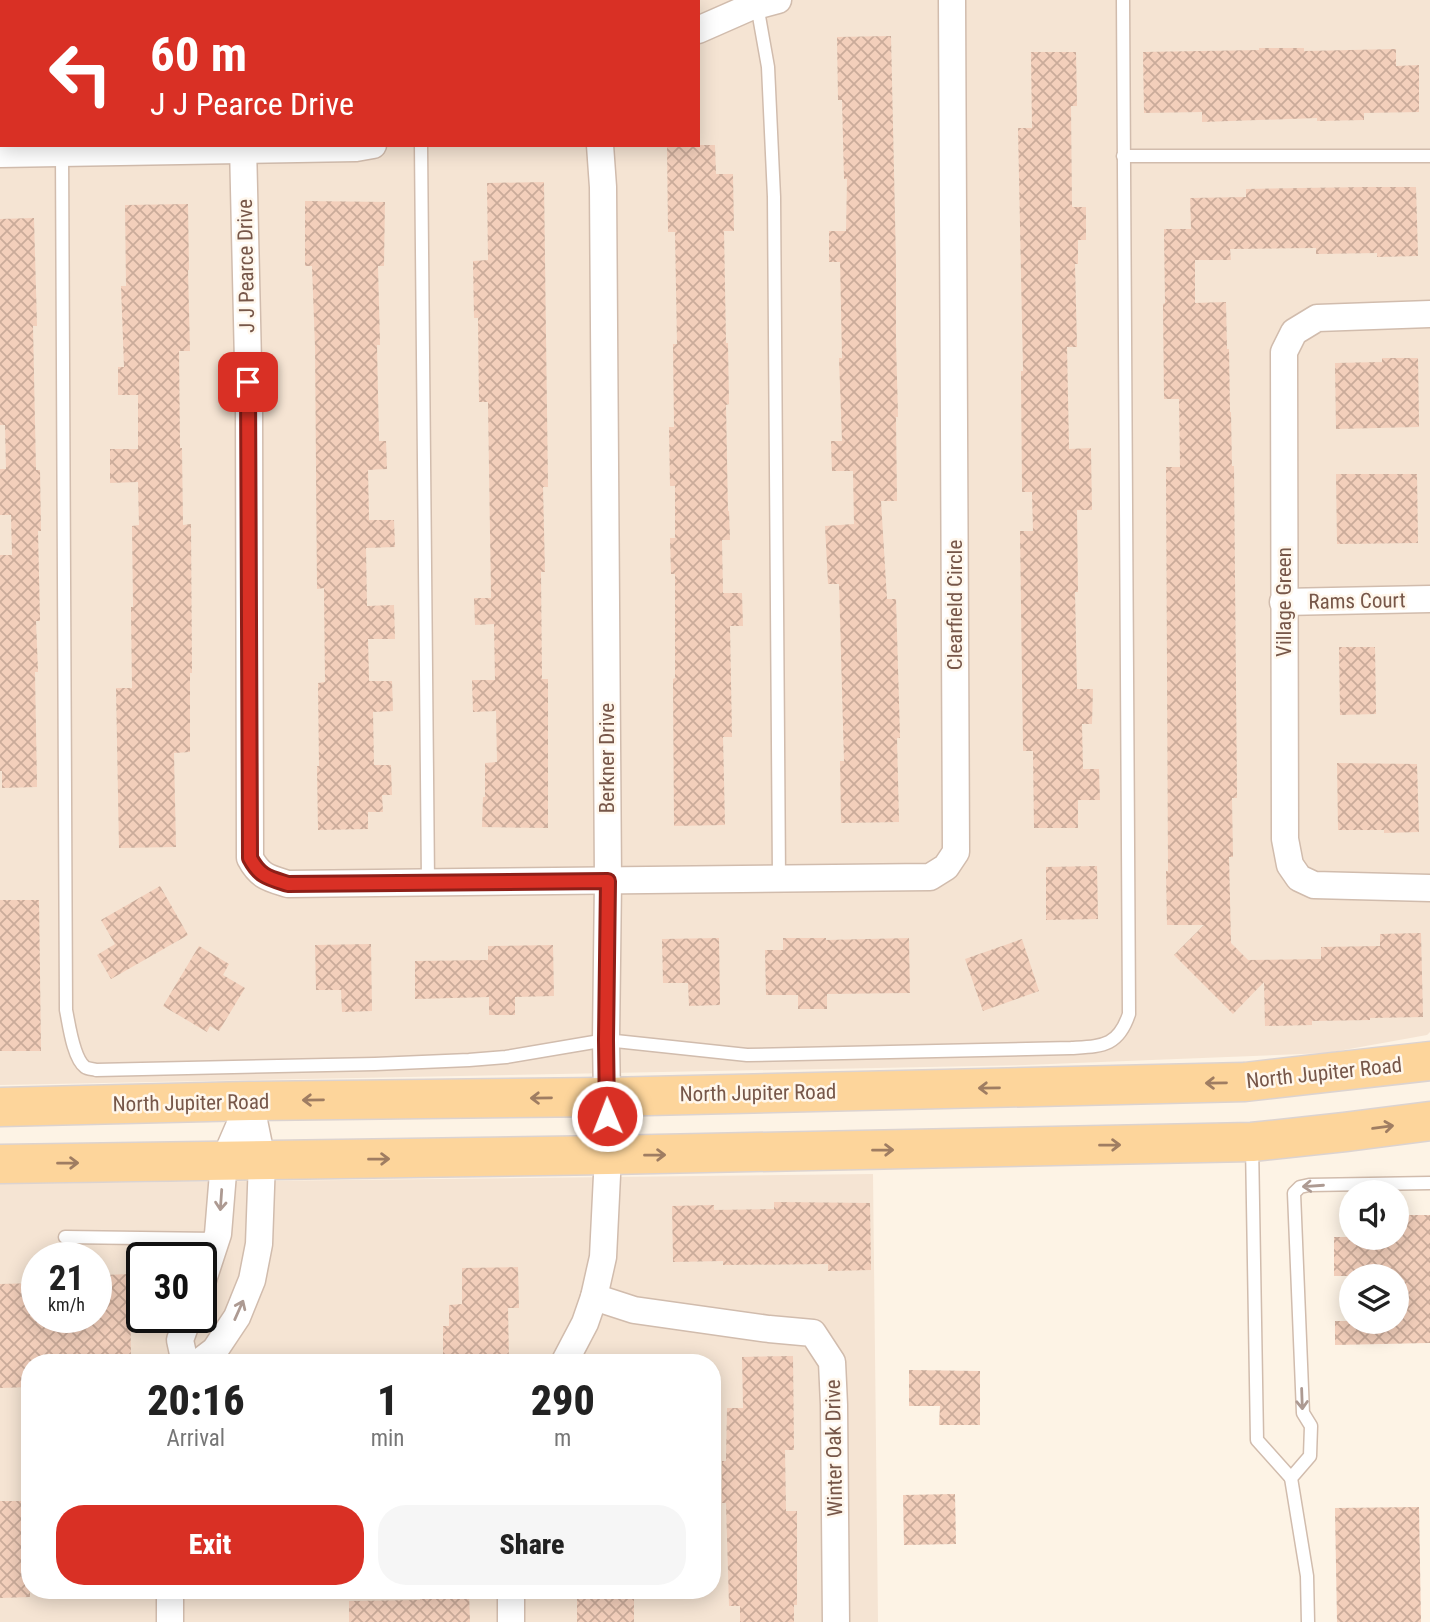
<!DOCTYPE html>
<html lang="en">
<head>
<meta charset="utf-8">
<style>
  :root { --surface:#fff; --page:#f6f6f6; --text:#222; --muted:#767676; --accent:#d93025 }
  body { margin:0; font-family:"Roboto Condensed",sans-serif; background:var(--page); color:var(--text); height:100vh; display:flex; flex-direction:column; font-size:26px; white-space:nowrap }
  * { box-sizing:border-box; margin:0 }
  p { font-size:23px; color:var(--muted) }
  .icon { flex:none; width:38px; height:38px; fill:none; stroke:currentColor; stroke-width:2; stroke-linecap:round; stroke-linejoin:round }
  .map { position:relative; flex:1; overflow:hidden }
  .sheet { position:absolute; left:21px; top:1354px; width:700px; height:245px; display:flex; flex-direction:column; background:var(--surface); border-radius:28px; box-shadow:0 4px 18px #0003 }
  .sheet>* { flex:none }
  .banner { position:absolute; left:0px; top:0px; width:700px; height:147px; box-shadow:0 4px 18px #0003; background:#d93025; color:#fff; overflow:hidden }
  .tools { position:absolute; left:1339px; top:1180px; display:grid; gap:14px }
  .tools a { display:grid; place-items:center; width:70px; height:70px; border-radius:50%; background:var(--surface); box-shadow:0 4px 18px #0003; font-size:35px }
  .speed { position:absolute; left:21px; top:1242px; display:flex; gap:14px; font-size:35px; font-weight:700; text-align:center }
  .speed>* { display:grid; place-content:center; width:91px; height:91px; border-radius:50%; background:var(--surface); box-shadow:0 4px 18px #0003; line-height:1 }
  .speed small { font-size:18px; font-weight:400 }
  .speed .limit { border:4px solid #111; border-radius:10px; background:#fff; color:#111 }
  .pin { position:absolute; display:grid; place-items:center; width:60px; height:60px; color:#fff; margin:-30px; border-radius:14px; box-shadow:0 4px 10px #0006 }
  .me { position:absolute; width:77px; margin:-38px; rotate:359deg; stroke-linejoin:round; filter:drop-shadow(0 0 5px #0008) }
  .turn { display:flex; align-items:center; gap:24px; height:147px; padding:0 35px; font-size:32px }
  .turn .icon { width:91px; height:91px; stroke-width:2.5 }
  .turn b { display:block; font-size:49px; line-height:60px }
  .eta { display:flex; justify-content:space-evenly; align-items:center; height:119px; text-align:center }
  .eta b { font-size:42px; font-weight:800; line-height:49px }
  .action { display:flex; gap:14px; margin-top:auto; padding:14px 35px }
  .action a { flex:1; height:80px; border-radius:28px; background:var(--accent); color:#fff; font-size:28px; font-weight:800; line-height:80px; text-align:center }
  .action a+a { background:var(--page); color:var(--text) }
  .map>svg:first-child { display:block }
</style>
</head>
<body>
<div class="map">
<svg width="1430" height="1622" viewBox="0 0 1430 1622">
  <defs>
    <pattern id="building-cross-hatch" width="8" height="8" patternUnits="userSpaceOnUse" patternTransform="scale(1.75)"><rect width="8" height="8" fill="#f3cfbb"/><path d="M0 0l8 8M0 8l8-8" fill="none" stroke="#caab9a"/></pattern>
  </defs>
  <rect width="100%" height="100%" fill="#fdf3e5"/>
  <g fill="#f5e4d3" fill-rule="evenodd">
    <path d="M0,0H1430V1032L1427,1035L1327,1053L1025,1065L0,1085ZM2,2H698V145H2Z"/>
    <path d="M873,1174L878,1622H0V1184ZM37,1258H96V1318H37ZM142,1258H201V1318H142ZM30,1363H712V1591H30Z"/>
  </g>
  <g fill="url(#building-cross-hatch)">
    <polygon points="891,36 896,262 896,342 898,417 896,417 897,501 881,501 887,599 896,599 900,738 897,738 899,822 841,823 840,761 844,761 839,584 828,584 825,526 854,524 853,471 832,471 831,441 842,441 839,358 842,358 840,262 829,262 829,231 846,231 847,179 844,179 842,100 838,100 837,37"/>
    <polygon points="1259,48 1304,48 1304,51 1396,49 1396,66 1419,65 1419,112 1364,113 1364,120 1317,121 1317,118 1202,122 1202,112 1144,113 1143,52 1259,50"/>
    <polygon points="1031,52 1076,52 1077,106 1071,106 1072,207 1086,207 1086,240 1078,240 1078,264 1075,264 1077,347 1067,347 1069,449 1091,448 1092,510 1077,510 1078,592 1075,592 1077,689 1093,689 1092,724 1082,724 1083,769 1099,769 1100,800 1078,800 1078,828 1034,828 1033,751 1023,751 1020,531 1033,531 1032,492 1022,492 1021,371 1023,371 1018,128 1032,128"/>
    <polygon points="667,145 715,145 716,174 733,174 734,231 724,231 726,343 728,343 729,404 726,405 728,511 729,511 730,540 722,540 723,593 742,593 743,626 730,626 732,737 723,737 725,825 674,826 673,679 675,678 675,574 671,574 670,538 675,538 675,486 670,486 669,427 674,427 673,344 677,344 675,232 668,232"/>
    <polygon points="544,182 548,487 543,487 545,572 541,572 542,679 548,679 548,828 482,827 483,797 485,797 485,763 497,762 496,711 473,712 472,680 495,680 494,624 475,625 474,598 491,598 488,402 479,402 478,318 474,318 473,261 488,260 487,183"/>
    <polygon points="1364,187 1416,187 1418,256 1377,257 1377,253 1316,254 1316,248 1230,249 1231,260 1195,260 1195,303 1226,302 1227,349 1229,349 1230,412 1231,412 1232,466 1234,466 1237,798 1232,798 1233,857 1229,857 1231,943 1248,960 1321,959 1321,947 1380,946 1380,934 1421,933 1423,1017 1370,1018 1370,1020 1312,1021 1312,1025 1265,1026 1264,982 1233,1014 1174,955 1204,925 1167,925 1166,871 1168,871 1166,467 1180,467 1179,399 1164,399 1163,304 1165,303 1164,229 1191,229 1190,198 1246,197 1246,189"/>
    <polygon points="305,201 385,202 384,266 378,266 380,345 377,345 379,441 386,441 387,469 368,470 369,520 394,520 395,547 366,548 367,606 394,605 395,639 368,639 369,681 392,681 393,711 373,712 374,765 391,765 392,795 382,795 383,812 368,812 368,829 318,830 317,766 319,766 318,683 325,682 324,588 317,589 315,346 312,266 305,266"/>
    <polygon points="188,204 189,270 188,270 190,351 179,351 180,448 182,448 183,525 191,524 192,673 190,673 190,752 174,753 176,847 119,848 116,688 132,688 131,607 133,607 132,526 139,525 138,482 110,483 110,449 138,449 138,395 118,395 118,367 124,367 121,286 126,286 125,205"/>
    <polygon points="34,218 37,326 33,326 36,470 40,470 41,531 38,531 40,621 36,621 38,672 35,672 37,787 2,788 2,771 0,771 0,555 12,555 11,515 0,515 0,469 6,469 5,425 0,425 0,219"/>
    <polygon points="1382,358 1418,358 1419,427 1336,429 1335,363 1382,362"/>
    <polygon points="1336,474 1417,474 1418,543 1337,544"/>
    <polygon points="1339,647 1375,647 1376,714 1340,715"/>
    <polygon points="1337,763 1417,764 1419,832 1384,833 1384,830 1338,830"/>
    <polygon points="1097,866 1098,919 1046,920 1046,867"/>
    <polygon points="160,886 188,935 111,979 97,955 115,944 101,920"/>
    <polygon points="0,900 39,900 41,1051 0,1051"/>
    <polygon points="719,938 720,1005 689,1006 688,983 663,983 662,939"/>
    <polygon points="783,938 826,938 826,940 909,938 910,993 827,994 827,1009 798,1009 798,995 766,995 765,950 783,950"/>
    <polygon points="1022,939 1039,991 983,1011 965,959"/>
    <polygon points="371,944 372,1011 342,1012 341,990 316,990 315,945"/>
    <polygon points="553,945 554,996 515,997 515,1015 489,1015 489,997 415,999 415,961 488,960 488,946"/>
    <polygon points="199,946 229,964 223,975 245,988 219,1031 210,1026 207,1032 163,1006"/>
    <polygon points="774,1202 870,1203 871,1270 828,1271 828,1264 723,1265 723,1261 673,1262 672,1206 714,1205 714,1210 774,1209"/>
    <polygon points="1396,1215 1430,1215 1430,1343 1335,1345 1335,1321 1396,1321 1396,1276 1334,1276 1334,1237 1396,1237"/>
    <polygon points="518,1267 519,1308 508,1308 509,1363 443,1363 443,1326 449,1326 449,1305 462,1304 462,1268"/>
    <polygon points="130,1274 131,1363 30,1363 30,1387 0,1388 0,1284 37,1283 37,1318 96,1318 96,1289 104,1289 103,1275"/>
    <polygon points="793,1356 794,1450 785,1450 786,1511 797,1511 797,1605 794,1605 794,1622 740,1622 740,1606 729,1606 726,1503 722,1503 722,1461 726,1461 727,1408 743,1408 742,1357"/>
    <polygon points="909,1370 980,1371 980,1425 939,1425 940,1406 909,1406"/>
    <polygon points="955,1494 956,1544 904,1545 903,1495"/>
    <polygon points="0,1501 25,1501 26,1552 30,1552 30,1597 0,1598"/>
    <polygon points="1419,1507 1421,1622 1337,1622 1335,1508"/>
    <rect x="577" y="1591" width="57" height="31"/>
    <polygon points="420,1593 469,1593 470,1622 349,1622 349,1601 420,1600"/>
  </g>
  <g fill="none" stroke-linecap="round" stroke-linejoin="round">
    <defs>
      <g id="lane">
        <polyline points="27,0 28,2"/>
        <polyline points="391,0 392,2"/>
        <polyline points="757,5 768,67 774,197 779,879"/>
        <polyline points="421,145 428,882"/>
        <path d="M62,150L66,1010C69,1024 73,1058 85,1067C88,1069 93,1069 96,1070L375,1064L469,1060L506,1057L606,1040L747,1055L1071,1048C1102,1046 1118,1047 1129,1014L1123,0"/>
        <polyline points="1123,156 1430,156"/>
        <polyline points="1252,1144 1257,1440 1291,1478"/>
        <polyline points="65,1237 216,1239"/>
        <polyline points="1308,1622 1307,1576 1291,1478 1310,1456 1311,1426 1303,1413 1294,1193 1300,1187 1309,1185 1430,1183"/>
      </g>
      <g id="street">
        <polyline points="214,0 215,2"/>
        <polyline points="566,0 567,2"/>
        <polyline points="698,30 748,8 778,0"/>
        <path d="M243,145L249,407L250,858C260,877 269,878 288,884L930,877L946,867L956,852L952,0"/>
        <polyline points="0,154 356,148 373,145"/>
        <polyline points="1430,314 1317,318 1294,332 1284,352 1285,839 1290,865 1299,878 1314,885 1430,888"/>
        <polyline points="1283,602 1430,599"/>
        <polyline points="201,1286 218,1234 224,1161 250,1101"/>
        <polyline points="594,1297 634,1310 769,1329 813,1333 832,1362 834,1405 836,1622"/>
        <polyline points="185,1363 180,1340 188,1318"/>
        <polyline points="198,1363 215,1350 237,1317 252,1280 259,1244 262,1160 250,1101"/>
        <polyline points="564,1363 585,1323 594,1297 603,1257 608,1155 606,1040 608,881 603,187 600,145"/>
        <polyline points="170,1591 170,1622"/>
        <polyline points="511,1622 511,1591"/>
      </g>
      <g id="primary">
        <polyline points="0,1107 250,1101 606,1097 1245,1082 1430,1061"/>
        <polyline points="0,1164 608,1155 1252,1142 1345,1132 1430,1121"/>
      </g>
    </defs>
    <use href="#lane" stroke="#d1bcad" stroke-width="15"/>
    <use href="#street" stroke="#d1bcad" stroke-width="29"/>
    <use href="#primary" stroke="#dcd3d0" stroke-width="41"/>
    <use href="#lane" stroke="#fff" stroke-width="12"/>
    <use href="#street" stroke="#fff" stroke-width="26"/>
    <use href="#primary" stroke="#fdd59b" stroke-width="38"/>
  </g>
  <defs><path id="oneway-shaft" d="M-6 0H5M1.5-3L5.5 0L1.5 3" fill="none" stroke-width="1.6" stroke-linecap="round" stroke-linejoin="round" transform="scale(1.75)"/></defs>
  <g stroke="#9f7d62">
    <use href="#oneway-shaft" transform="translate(1216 1083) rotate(179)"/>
    <use href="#oneway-shaft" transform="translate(989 1088) rotate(179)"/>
    <use href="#oneway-shaft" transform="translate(541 1098) rotate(179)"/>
    <use href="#oneway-shaft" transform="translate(313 1100) rotate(179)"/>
    <use href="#oneway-shaft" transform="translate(1383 1127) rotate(-8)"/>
    <use href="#oneway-shaft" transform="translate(1110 1145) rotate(-1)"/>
    <use href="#oneway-shaft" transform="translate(883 1150) rotate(-1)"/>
    <use href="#oneway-shaft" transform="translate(655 1155) rotate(-1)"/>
    <use href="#oneway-shaft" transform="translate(379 1159) rotate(-1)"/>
    <use href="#oneway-shaft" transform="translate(68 1163) rotate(-1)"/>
  </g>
  <g stroke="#ad9a92">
    <use href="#oneway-shaft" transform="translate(1313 1186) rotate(176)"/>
    <use href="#oneway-shaft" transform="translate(221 1200) rotate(94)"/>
    <use href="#oneway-shaft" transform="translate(239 1310) rotate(-66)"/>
    <use href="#oneway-shaft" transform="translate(1302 1399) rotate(88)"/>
  </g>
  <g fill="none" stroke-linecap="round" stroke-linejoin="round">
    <defs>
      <path id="route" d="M248,382L250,858C260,877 269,878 288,884L608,881L606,1040L607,1116"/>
    </defs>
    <use href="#route" stroke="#8d1f18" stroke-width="18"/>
    <use href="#route" stroke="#d93025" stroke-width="12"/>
  </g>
  <g text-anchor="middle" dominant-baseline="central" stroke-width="5" stroke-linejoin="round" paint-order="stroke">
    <g font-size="21" fill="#775749" stroke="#fff7ec">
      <text transform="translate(246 266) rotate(-91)">J J Pearce Drive</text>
      <text transform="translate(1357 601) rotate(-1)">Rams Court</text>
      <text transform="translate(1284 602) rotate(-90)">Village Green</text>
      <text transform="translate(955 605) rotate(-90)">Clearfield Circle</text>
      <text transform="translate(607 758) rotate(-90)">Berkner Drive</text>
      <text transform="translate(1324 1073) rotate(-6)">North Jupiter Road</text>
      <text transform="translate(758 1093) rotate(-1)">North Jupiter Road</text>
      <text transform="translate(191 1103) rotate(-1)">North Jupiter Road</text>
      <text transform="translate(834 1448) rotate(-91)">Winter Oak Drive</text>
    </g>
  </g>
</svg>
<div class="tools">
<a><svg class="icon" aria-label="sound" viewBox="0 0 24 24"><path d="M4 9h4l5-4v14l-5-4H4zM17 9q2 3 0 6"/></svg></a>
<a><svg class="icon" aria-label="layers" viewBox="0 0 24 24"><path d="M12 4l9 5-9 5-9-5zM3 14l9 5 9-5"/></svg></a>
</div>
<div class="speed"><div>21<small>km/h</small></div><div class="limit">30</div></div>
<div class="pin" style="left:248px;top:382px;background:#d93025"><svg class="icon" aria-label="arrive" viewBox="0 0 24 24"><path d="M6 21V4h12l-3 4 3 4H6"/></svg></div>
<svg class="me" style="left:607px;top:1116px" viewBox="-20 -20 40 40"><circle r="17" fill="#d93025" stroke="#fff" stroke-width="3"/><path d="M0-11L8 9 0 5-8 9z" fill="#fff"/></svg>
<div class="banner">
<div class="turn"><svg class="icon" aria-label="left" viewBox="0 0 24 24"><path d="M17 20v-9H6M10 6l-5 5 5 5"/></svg><div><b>60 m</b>J J Pearce Drive</div></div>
</div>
<section class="sheet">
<div class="eta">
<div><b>20:16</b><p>Arrival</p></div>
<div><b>1</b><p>min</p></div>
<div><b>290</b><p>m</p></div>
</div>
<div class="action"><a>Exit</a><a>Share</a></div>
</section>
</div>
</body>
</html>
